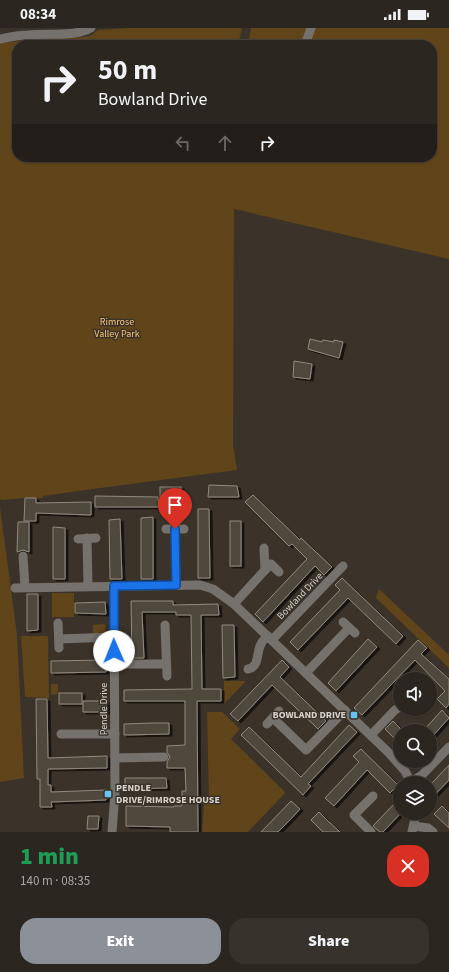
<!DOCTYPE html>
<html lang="en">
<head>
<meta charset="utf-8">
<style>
  :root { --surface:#2c2620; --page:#38322d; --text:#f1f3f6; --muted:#a6a5a5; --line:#48433e; --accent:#8c9099 }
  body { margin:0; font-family:"Source Sans 3",sans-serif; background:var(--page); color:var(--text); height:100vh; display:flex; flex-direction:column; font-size:15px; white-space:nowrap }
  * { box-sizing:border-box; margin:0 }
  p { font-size:13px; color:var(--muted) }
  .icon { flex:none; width:22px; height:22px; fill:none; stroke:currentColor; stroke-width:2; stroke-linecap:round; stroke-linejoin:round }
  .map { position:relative; height:804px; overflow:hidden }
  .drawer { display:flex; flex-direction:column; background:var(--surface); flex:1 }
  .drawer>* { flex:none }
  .banner { position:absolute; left:12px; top:12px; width:425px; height:122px; border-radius:16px; box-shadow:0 1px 3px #0004,0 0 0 1px var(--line); background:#2c2620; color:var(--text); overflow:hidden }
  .fabs { position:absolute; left:393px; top:644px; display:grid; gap:8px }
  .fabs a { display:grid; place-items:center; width:44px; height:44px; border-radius:50%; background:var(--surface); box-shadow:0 1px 3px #0004,0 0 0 1px var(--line); font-size:20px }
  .pin { position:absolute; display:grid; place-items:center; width:34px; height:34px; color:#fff; margin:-41px -17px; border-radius:50% 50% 50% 0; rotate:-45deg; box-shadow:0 0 4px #0007 }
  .pin .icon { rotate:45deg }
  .me { position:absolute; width:44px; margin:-22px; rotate:359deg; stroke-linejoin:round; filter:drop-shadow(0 0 3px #0008) }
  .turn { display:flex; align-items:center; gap:14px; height:84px; padding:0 20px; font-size:18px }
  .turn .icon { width:52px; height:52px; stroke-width:2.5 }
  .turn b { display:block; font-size:28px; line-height:34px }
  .lanes { display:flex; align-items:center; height:38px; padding:0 20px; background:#0003; justify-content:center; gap:20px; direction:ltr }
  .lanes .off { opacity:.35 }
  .round { display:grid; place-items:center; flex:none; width:42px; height:42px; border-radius:16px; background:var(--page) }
  .overview { display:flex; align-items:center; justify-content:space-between; height:68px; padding:0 20px }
  h1 { font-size:24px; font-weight:800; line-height:30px; color:#1e9e55 }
  .cta { display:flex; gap:8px; margin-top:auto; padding:8px 20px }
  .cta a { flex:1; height:46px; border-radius:16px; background:var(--accent); color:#fff; font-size:16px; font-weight:800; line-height:46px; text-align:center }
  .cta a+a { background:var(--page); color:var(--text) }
  .status { display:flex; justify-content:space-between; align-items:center; height:28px; padding:0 20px; background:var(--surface); direction:ltr }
  .status svg { height:11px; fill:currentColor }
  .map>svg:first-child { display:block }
</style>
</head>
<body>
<div class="status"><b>08:34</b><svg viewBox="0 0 49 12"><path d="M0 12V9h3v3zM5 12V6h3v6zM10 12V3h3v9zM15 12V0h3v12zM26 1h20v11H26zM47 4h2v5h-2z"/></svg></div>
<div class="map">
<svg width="449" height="804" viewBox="0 0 449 804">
  <defs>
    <filter id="shadow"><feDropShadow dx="3" dy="2" stdDeviation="0" flood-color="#0009"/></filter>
  </defs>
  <rect width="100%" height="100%" fill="#3b332a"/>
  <g fill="#60441a">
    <polygon points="128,0 242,0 238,17 17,17 17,129 432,129 432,17 248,17 251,0 449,0 449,231 234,181 233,417 237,442 93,461 43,468 43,470 24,470 2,472 0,471 0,15 48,10 84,9 90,8 98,2"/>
    <polygon points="0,479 17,607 24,750 0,754"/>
    <polygon points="379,561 449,627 449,640 376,570"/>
    <rect x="52" y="565" width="22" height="24"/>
    <polygon points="105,596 106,606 93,606 93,597"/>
    <polygon points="21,608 48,608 49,670 25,669"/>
    <rect x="93" y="613" width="12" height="10"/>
    <polygon points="224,653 246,653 224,676"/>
    <polygon points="51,656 58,656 58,666 51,667"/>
    <polygon points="207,684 222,684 240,701 231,711 285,764 285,765 248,804 202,804 204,774 209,769"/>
  </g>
  <g fill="#4f483e" stroke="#92897e" filter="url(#shadow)">
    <polygon points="310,311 322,314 323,312 334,314 334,312 343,314 339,330 308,321"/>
    <polygon points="294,333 312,336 310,351 293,349"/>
    <polygon points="209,457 237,458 239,469 208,469"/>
    <rect x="160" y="459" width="21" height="10"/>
    <polygon points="253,467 300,512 301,510 332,539 324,547 315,538 263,594 255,586 307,531 292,516 289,518 245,474"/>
    <polygon points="95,468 158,469 159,479 95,479"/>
    <polygon points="25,470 36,470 36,475 91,474 91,487 36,485 36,493 24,493"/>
    <polygon points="198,481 209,481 210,550 198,550"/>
    <polygon points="153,489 153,551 141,551 141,490"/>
    <polygon points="120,491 122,551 110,551 109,492"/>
    <rect x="230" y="493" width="11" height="45"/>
    <polygon points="18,494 29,494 29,524 23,522 17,524"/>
    <polygon points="53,499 65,500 65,551 53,551"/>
    <polygon points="342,550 403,608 396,616 348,570 298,622 290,614 340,562 335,557"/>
    <polygon points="27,566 38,566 38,602 27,603"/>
    <polygon points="131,573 173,573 173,577 218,576 219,587 201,587 202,661 221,661 221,673 197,673 198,804 170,804 170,799 126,798 126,778 174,779 174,778 182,778 182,763 186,763 185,740 167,740 167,734 170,729 167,724 167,718 185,717 185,673 124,673 124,662 192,661 191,587 176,587 176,584 142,584 144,630 132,630"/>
    <polygon points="105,574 106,586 75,585 75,575"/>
    <polygon points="222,597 234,597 235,649 223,650"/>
    <polygon points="368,611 377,619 336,663 328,655"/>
    <polygon points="418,612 427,620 421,626 449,651 449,676 446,680 437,671 445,663 415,632 362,687 354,680"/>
    <polygon points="105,632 106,644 51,645 51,633"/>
    <polygon points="282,632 289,639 280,649 326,693 318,701 272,657 238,693 230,686"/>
    <rect x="59" y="665" width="23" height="11"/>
    <polygon points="36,671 47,671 48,730 107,728 107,740 48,741 48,757 51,757 51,764 106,762 106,772 51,774 52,779 40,779 40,751 37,751"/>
    <polygon points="83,673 106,673 107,684 83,684"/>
    <polygon points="442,682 449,690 430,711 430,703 423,703"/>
    <polygon points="393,693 400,700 400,716 385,701"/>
    <polygon points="153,695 169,695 169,706 124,707 124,696"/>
    <polygon points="349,697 357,704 308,756 311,758 303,767 241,707 249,699 301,749"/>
    <polygon points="361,721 398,757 390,765 367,742 334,778 325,770 359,734 353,728"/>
    <polygon points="449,737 449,752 430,772 430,757"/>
    <polygon points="125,750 166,750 167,760 125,761"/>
    <polygon points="291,773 300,781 290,792 278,804 261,804"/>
    <polygon points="394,776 400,781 401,785 383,804 380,804 373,798"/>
    <polygon points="442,778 449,785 449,800 434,786"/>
    <polygon points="319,784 329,794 340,804 323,804 311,792"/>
    <polygon points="88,788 99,788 98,801 87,801"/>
  </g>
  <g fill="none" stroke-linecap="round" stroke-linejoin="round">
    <g stroke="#75716c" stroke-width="9">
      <path d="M0,11C9,9 19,7 28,7C46,5 76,9 91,0"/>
      <polyline points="305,17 311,0"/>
      <polyline points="166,501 184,501"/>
      <polyline points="175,501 176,557"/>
      <polyline points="87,510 88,558"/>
      <polyline points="78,511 96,510"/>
      <polyline points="264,520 265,542 271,536 279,544"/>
      <polyline points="23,528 25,559"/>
      <polyline points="15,560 200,557 213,561 234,576 389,725 405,743 411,755"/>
      <polyline points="234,576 265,542"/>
      <polyline points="343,594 355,605"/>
      <polyline points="58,595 59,620"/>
      <polyline points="165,597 167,648"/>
      <polyline points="59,611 114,609"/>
      <polyline points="272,612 343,538"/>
      <polyline points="114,636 166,636"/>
      <path d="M248,641C260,639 256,624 261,616C262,613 266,610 268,608"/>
      <polyline points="306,645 349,600"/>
      <polyline points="273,690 306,722 345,682"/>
      <polyline points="267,696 279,683"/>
      <polyline points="61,706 115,706"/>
      <polyline points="371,707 395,682 400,679"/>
      <polyline points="115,730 164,729"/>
      <polyline points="411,754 422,747 449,719"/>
      <polyline points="414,798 428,800 433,804"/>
      <polyline points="112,804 115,765 114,558"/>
      <polyline points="371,804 354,787 373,768"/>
      <polyline points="412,804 416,785"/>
    </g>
  </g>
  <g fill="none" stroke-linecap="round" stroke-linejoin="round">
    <defs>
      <polyline id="route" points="114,623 114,558 176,557 175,501"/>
    </defs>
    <use href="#route" stroke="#114b97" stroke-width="10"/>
    <use href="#route" stroke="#1a73e8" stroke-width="7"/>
  </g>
  <g fill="#67c4ef" stroke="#3b332a" stroke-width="1.5">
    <rect x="350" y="683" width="8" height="8" rx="2"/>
    <rect x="104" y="762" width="8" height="8" rx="2"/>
  </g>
  <g text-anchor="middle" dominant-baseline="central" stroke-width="3" stroke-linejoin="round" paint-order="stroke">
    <g font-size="10" fill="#f6c178" stroke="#3b332a">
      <text x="117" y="294">Rimrose<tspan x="117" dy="12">Valley Park</tspan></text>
    </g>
    <g font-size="10" fill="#d6d1cb" stroke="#3b332a">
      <text transform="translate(300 568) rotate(-46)">Bowland Drive</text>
      <text transform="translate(104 681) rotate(-90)">Pendle Drive</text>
    </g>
    <g font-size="10" font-weight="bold" fill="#d6d1cb" stroke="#3b332a" text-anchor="end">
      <text x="346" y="687">BOWLAND DRIVE</text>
      <text x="116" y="760" text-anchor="start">PENDLE<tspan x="116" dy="12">DRIVE/RIMROSE HOUSE</tspan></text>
    </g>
  </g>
</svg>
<div class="fabs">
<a><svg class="icon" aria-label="sound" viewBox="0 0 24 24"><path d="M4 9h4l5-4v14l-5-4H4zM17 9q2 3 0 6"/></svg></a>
<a><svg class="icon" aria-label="search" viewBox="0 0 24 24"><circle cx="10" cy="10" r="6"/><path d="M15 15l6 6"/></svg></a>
<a><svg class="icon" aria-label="layers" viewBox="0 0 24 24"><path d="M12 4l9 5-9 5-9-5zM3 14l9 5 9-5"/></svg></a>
</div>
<div class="pin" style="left:175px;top:501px;background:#d93025"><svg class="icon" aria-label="arrive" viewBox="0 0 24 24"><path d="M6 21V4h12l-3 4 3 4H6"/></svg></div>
<svg class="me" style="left:114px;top:623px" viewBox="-20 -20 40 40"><circle r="19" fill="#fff"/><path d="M0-13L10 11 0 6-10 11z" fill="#1a73e8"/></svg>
<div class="banner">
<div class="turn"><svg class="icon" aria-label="right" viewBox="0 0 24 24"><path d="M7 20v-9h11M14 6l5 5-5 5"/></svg><div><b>50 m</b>Bowland Drive</div></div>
<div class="lanes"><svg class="icon off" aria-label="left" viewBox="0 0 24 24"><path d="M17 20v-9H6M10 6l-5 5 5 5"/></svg><svg class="icon off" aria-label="ahead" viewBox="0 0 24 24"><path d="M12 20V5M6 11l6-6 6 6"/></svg><svg class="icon" aria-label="right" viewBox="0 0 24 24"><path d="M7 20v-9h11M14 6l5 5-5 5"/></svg></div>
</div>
</div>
<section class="drawer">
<div class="overview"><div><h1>1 min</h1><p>140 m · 08:35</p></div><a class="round" style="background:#d93025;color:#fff"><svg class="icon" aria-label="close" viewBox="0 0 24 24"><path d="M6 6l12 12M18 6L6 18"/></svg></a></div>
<div class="cta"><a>Exit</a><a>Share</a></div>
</section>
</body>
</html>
